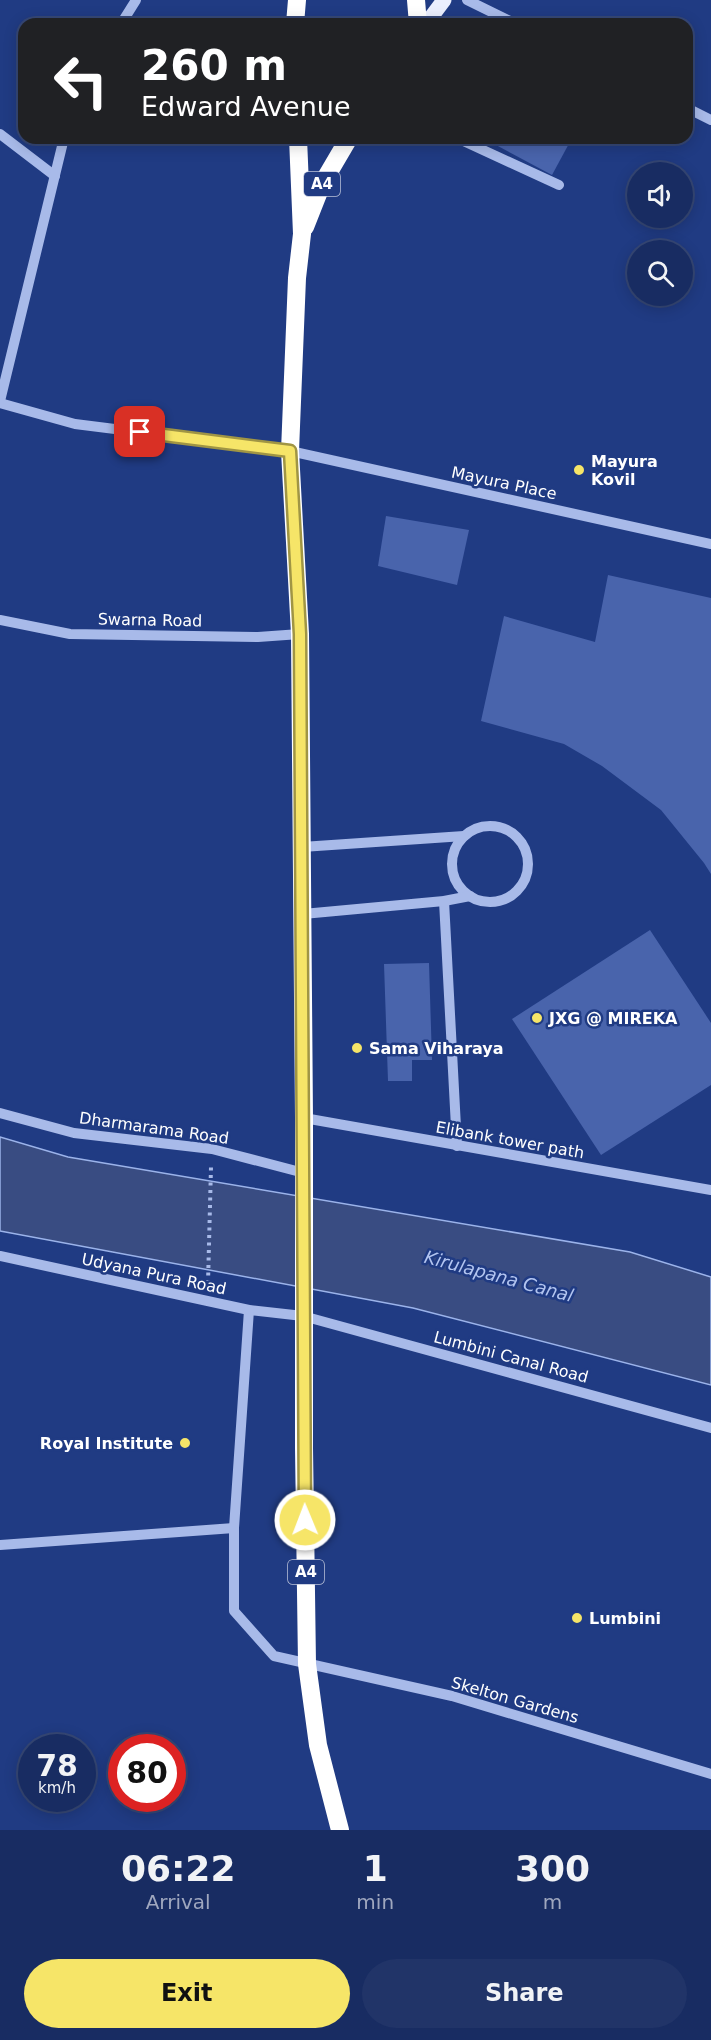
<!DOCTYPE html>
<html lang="en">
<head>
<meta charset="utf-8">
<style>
  :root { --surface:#182c62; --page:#213468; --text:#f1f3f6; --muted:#9fa7be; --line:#364877; --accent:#f6e568 }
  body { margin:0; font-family:"DejaVu Sans",sans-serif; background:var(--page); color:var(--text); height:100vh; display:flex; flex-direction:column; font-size:22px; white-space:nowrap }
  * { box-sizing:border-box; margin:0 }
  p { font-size:20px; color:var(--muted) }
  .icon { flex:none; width:33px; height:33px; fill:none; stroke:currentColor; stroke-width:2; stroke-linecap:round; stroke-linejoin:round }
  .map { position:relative; height:1830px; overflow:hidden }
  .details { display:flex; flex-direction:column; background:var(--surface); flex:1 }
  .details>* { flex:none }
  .guide { position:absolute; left:18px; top:18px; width:675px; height:126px; border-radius:18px; box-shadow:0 3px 15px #0003,0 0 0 2px var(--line); background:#202124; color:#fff; overflow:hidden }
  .controls { position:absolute; left:627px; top:162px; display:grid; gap:12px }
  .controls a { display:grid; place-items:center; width:66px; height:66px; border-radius:50%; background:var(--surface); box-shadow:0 3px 15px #0003,0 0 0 2px var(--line); font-size:30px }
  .speed { position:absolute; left:18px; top:1734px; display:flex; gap:12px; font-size:30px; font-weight:700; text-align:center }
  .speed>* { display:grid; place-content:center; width:78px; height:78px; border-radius:50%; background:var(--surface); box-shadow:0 3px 15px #0003,0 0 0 2px var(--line); line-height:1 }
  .speed small { font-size:15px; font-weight:400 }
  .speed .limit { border:9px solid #d22; background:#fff; color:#111 }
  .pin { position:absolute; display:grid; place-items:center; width:51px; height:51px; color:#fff; margin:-26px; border-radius:12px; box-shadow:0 3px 9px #0006 }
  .me { position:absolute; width:66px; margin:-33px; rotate:359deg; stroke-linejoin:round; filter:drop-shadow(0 0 4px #0008) }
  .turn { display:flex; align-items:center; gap:21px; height:126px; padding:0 24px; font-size:27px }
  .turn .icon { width:78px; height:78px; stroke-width:2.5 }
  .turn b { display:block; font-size:42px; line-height:51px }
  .eta { display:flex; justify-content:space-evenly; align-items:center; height:102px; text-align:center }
  .eta b { font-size:36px; font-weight:700; line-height:42px }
  .button { display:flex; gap:12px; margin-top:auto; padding:12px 24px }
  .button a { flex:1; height:69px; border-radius:36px; background:var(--accent); color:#111; font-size:24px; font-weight:700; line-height:69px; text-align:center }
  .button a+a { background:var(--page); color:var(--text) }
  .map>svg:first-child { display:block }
</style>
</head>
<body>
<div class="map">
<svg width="711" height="1830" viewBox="0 0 711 1830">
  <rect width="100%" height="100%" fill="#203b83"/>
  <polygon fill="#394c82" stroke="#9bb3ea" stroke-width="1.5" points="0,1137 68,1157 630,1252 711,1277 711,1385 413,1308 0,1231"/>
  <g fill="#4964ac">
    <polygon points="483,138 572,138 552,175"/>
    <polygon points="386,516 469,530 457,585 378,566"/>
    <polygon points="608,575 711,598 711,874 704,863 661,810 602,766 564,744 481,721 504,616 595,642"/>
    <polygon points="650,930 711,1023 711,1085 601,1155 512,1019"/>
    <polygon points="429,963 432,1060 412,1060 412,1081 388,1081 384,964"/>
  </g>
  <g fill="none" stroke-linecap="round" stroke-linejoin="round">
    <polyline stroke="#a8bae9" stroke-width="4" stroke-dasharray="3 4.5" stroke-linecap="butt" points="208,1283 211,1167"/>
    <g stroke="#a8bae9" stroke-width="10">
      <polyline points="467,0 516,24"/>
      <polyline points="121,24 136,0"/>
      <polyline points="687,108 711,120"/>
      <polyline points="0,134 55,176"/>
      <polyline points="457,138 559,185"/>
      <polyline points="0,401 64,138"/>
      <polyline points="0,403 75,424 290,451 711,544"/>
      <polyline points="0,620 70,634 258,637 300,634"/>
      <circle cx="490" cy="864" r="38"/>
      <polyline points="302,847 464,836"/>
      <polyline points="444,901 457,1146"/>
      <polyline points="303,914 444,901 470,896"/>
      <polyline points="0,1113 74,1133 212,1149 304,1173"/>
      <polyline points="304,1118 711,1190"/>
      <polyline points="0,1256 249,1310 303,1316 711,1428"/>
      <polyline points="249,1310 234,1528 234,1611 274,1656 452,1696 711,1774"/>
      <polyline points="0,1545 234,1528"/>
    </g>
    <polyline stroke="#ebeffe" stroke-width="15" points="426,24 444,0"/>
    <g stroke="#fff" stroke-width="18">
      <polyline points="416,0 418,24"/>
      <polyline points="295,24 297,0"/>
      <polyline points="298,138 302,234 297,278 290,451 300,634 304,1118 304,1448 307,1664 318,1745 340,1830"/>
      <polyline points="305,227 322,184 349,138"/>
    </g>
  </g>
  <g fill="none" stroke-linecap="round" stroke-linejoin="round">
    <defs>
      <polyline id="route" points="140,432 290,451 300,634 305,1520"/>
    </defs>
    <use href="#route" stroke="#a09544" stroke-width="15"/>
    <use href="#route" stroke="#f6e568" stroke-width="10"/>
  </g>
  <g fill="#f6e568" stroke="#203b83" stroke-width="2">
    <circle cx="579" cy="470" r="6"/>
    <circle cx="537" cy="1018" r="6"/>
    <circle cx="357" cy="1048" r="6"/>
    <circle cx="185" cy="1443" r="6"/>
    <circle cx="577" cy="1618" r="6"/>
  </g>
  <g text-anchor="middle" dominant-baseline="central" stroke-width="5" stroke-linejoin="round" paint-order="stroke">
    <g fill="#203b83" stroke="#bcc4da" stroke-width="1.5">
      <rect x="304" y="172" width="36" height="24" rx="4.5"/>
      <rect x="288" y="1560" width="36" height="24" rx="4.5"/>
    </g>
    <g font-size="15" font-weight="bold" fill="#fff">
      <text x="322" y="184">A4</text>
      <text x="306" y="1572">A4</text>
    </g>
    <g font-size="16" font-weight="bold" fill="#fff" stroke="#203b83" text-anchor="start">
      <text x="591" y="461">Mayura<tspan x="591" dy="18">Kovil</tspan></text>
      <text x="549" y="1018">JXG @ MIREKA</text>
      <text x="369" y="1048">Sama Viharaya</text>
      <text x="173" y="1443" text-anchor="end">Royal Institute</text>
      <text x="589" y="1618">Lumbini</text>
    </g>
    <g font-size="16" fill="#fff" stroke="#203b83">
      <text transform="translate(504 483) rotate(12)">Mayura Place</text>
      <text transform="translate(150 620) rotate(1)">Swarna Road</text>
      <text transform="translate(154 1128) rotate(8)">Dharmarama Road</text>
      <text transform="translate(510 1140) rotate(10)">Elibank tower path</text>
      <text transform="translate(154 1274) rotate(12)">Udyana Pura Road</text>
      <text transform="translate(511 1357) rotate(15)">Lumbini Canal Road</text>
      <text transform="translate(515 1700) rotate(16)">Skelton Gardens</text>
    </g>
    <g font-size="18" font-style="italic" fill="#b3c5f0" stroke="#203b83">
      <text transform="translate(499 1276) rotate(15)">Kirulapana Canal</text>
    </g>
  </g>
</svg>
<div class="controls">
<a><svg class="icon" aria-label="sound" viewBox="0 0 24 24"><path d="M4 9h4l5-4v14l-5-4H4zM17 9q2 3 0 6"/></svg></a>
<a><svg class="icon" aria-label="search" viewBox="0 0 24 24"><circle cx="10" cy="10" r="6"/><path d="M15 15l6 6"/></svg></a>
</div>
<div class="speed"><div>78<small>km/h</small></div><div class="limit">80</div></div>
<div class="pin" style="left:140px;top:432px;background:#d93025"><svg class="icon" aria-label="arrive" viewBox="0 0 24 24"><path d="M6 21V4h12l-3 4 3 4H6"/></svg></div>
<svg class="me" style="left:305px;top:1520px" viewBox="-20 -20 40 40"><circle r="17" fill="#f6e568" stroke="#fff" stroke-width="3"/><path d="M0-11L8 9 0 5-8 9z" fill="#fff"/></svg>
<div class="guide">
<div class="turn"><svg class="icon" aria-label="left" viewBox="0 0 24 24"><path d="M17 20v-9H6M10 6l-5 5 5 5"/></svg><div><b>260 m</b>Edward Avenue</div></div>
</div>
</div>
<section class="details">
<div class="eta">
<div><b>06:22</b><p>Arrival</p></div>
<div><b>1</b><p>min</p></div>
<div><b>300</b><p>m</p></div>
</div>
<div class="button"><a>Exit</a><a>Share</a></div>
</section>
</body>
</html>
